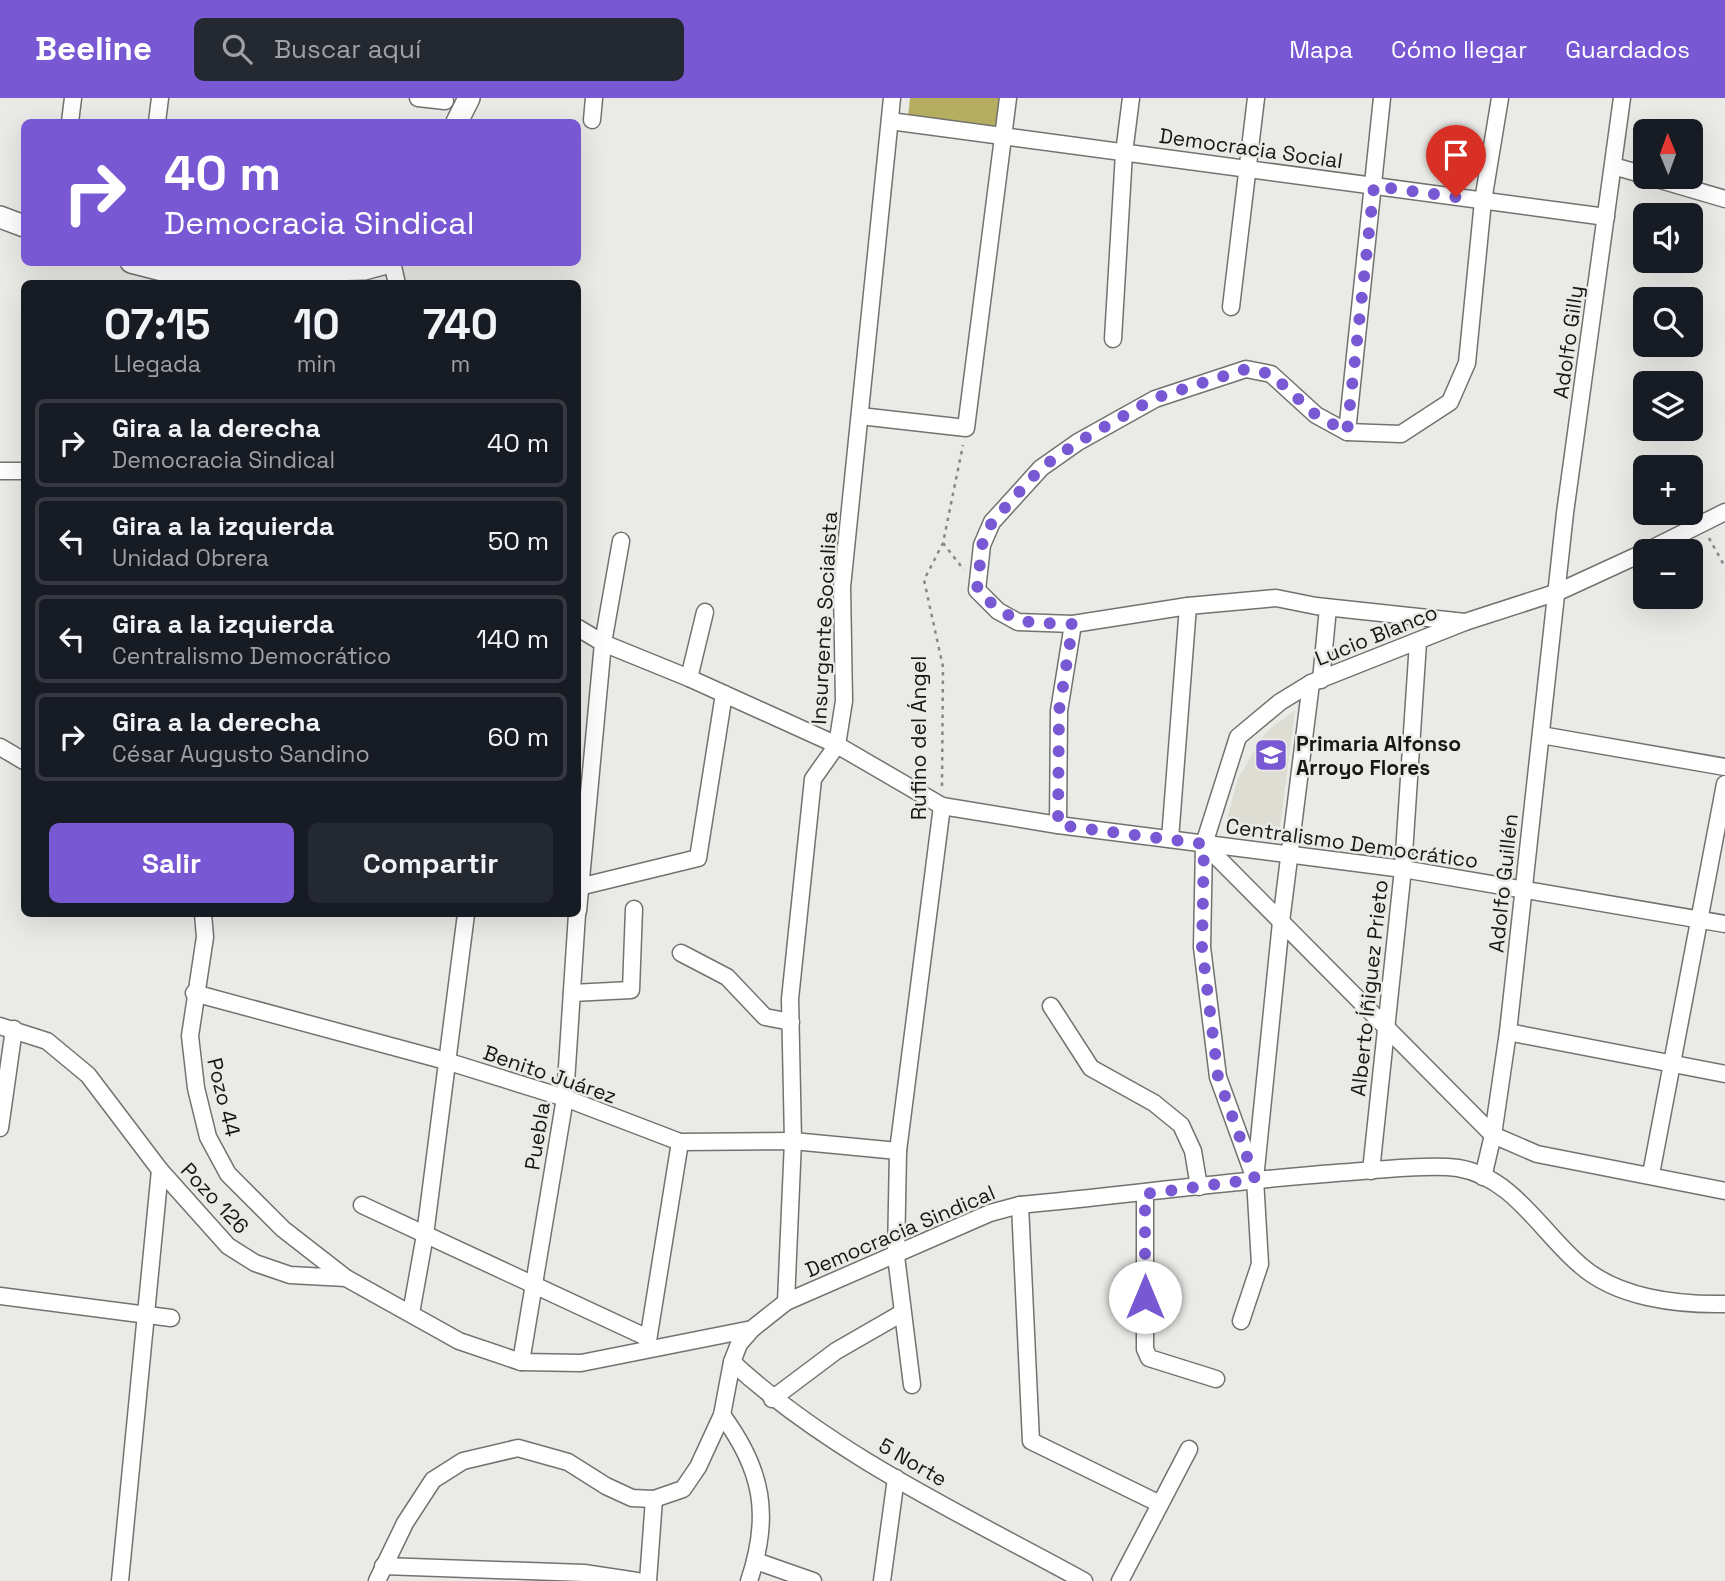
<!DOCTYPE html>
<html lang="es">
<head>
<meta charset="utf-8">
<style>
  :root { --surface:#171b24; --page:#242831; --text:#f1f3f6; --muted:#9ea1a6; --line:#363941; --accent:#7959d3 }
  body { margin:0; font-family:"Space Grotesk",sans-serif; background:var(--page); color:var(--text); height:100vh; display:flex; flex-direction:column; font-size:26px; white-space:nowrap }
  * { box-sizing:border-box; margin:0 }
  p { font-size:23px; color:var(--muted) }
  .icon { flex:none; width:38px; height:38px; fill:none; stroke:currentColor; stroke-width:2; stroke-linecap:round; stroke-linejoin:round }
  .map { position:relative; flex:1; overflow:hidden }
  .side { position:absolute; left:21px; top:182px; width:560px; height:637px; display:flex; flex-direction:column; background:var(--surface); border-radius:10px; box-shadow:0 7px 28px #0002 }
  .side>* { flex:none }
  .banner { position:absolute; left:21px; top:21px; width:560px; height:147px; border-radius:10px; box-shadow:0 7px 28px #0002; background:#7959d3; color:#fff; overflow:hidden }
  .needle { width:46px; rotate:359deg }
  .buttons { position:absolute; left:1633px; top:21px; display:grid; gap:14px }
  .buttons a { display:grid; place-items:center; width:70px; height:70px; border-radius:10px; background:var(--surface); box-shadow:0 7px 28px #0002; font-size:35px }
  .pin { position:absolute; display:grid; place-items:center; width:60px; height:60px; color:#fff; margin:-72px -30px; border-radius:50% 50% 50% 0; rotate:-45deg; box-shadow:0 0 7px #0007 }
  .pin .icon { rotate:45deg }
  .me { position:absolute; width:77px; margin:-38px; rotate:0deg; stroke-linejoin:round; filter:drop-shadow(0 0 5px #0008) }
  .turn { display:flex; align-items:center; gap:24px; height:147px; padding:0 28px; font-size:32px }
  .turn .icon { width:91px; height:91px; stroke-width:2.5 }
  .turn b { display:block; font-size:49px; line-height:60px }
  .eta { display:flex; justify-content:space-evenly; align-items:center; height:119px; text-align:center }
  .eta b { font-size:42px; font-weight:700; line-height:49px }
  .action { display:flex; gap:14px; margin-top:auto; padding:14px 28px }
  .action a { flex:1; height:80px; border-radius:10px; background:var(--accent); color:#fff; font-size:28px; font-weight:700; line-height:80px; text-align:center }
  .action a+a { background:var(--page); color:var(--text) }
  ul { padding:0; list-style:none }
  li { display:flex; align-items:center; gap:21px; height:88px; margin:0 14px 10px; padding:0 14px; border:4px solid var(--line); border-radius:10px }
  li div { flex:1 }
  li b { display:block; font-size:26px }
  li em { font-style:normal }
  header { display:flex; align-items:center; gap:42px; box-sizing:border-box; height:98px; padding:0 35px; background:var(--accent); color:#fff }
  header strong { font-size:33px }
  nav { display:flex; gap:38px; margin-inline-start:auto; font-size:24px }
  .search { width:490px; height:63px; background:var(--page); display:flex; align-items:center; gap:18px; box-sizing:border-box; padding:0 24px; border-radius:10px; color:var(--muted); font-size:26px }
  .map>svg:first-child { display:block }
</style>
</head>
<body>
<header>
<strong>Beeline</strong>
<div class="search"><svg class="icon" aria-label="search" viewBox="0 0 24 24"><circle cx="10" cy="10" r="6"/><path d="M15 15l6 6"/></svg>Buscar aquí</div>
<nav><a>Mapa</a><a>Cómo llegar</a><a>Guardados</a></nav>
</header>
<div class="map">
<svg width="1725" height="1483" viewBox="0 0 1725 1483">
  <rect width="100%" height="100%" fill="#eaeae7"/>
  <polygon fill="#deddd3" points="1295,612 1280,729 1226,725 1238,680 1266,634"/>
  <polygon fill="#b5ae61" points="910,0 1003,0 1000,30 908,19"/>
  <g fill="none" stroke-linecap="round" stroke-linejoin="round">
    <defs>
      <g id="street">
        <polyline points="418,0 445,3"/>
        <polyline points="592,22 594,0"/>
        <polyline points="890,23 1606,119"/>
        <polyline points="70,24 73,0"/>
        <polyline points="157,24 160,0"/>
        <polyline points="1613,68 1645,77"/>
        <polyline points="1650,79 1725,101"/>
        <polyline points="392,164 397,186"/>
        <polyline points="1231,209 1256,0"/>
        <polyline points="1113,241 1124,55 1131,0"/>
        <polyline points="860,318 966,330 1008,0"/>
        <polyline points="1347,334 1382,0"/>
        <polyline points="0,373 24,373"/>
        <polyline points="1647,453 1725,414"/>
        <polyline points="1465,524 1316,508 1276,500 1188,508 1073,526 1018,524 998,513 977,492 982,447 992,424 1041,370 1078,344 1155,301 1246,271 1271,276 1316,317 1347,334 1401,336 1450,304 1467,265 1483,103 1500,0"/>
        <polyline points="578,530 603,545 689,580 837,647 942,708 1058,727 1403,771 1725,826"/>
        <polyline points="689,580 705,514"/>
        <polyline points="1321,582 1328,510"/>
        <polyline points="1541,637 1725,669"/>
        <polyline points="0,649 24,663"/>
        <polyline points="1058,727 1059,613 1073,526"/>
        <polyline points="1170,741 1188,508"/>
        <polyline points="1204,746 1493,1037 1537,1056 1725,1093"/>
        <polyline points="579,789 698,760 724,596"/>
        <polyline points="578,813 603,545 621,443"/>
        <polyline points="203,816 205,839 190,938 196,990 208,1039 228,1076 283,1131 346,1180"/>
        <polyline points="681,855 727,879 765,919 791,924"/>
        <polyline points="194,895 446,963 565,1000 680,1044 793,1043 898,1053"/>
        <polyline points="572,895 631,892 634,811"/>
        <polyline points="1051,908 1091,970 1154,1005 1181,1027 1193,1053 1199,1089"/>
        <path d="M0,928L47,943L88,977L160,1072L228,1148L255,1165L290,1177L346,1180L459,1243L521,1264L581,1265L752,1231L786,1204L990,1115L1020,1107C1125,1097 1230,1083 1336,1075C1369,1073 1427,1066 1458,1070C1513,1079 1541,1134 1580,1167C1617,1200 1677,1207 1725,1206"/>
        <polyline points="1508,934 1725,976"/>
        <polyline points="0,1030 14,931"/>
        <polyline points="1371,1073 1403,771 1418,544"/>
        <polyline points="1651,1076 1725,686"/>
        <polyline points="1483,1079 1493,1037 1508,934 1565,415 1622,0"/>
        <polyline points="1255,1081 1218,979 1202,849 1204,746 1238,639 1280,604 1311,585 1465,524 1558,494 1645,454"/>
        <polyline points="1145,1095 1145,1251 1149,1260 1216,1281"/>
        <polyline points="362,1107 648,1240"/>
        <polyline points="1020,1107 1031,1343 1160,1406"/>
        <polyline points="0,1198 171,1220"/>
        <polyline points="786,1204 793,1043 790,901 813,681 837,647 844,603 842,489 892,0"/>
        <polyline points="411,1215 425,1137 466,816"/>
        <polyline points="1241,1223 1260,1166 1255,1081 1281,824 1311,585"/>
        <polyline points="647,1249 680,1044"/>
        <polyline points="521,1264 565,1000 577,816"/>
        <path d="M732,1264C833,1357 964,1417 1084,1483"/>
        <polyline points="912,1287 896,1158 898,1053 942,708"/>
        <polyline points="772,1301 836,1253 902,1215"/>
        <path d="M722,1317C763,1372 771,1418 749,1483"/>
        <polyline points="756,1463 813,1483"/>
        <polyline points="383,1468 584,1475 637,1483"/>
        <polyline points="120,1483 160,1072"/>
        <polyline points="377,1483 405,1425 433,1382 463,1363 518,1350 568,1364 606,1388 632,1400 654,1401 683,1391 698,1369 722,1317 732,1264 739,1246 752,1231"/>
        <polyline points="648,1483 654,1401"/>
        <polyline points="882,1483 896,1380"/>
        <polyline points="1120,1483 1189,1351"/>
      </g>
      <g id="secondary">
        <polyline points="457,24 469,0"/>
        <polyline points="0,119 24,128"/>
        <polyline points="131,164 178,176 364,171 390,164"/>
      </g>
    </defs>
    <use href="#street" stroke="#72726f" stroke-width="19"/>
    <use href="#secondary" stroke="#72726f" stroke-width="24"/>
    <g stroke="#878785" stroke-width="2.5" stroke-dasharray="3.5 5" stroke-linecap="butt">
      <polyline points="1709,440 1725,469"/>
      <polyline points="943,445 964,472"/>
      <polyline points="942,688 943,569 924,482 943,445 963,347"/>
    </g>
    <use href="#street" stroke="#fff" stroke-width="16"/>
    <use href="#secondary" stroke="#fff" stroke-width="21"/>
  </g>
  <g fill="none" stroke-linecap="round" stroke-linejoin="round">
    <path stroke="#7959d3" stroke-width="12" stroke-dasharray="0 21.6" d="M1145,1199V1096L1255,1081L1218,979L1202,849L1204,746L1058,727L1059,613L1073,526C1022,524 1016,529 977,492L982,447L992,424L1041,370L1078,344L1155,300L1246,271L1271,276L1316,317L1347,334L1374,88L1456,99"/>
  </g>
  <defs>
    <symbol id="school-square" viewBox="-11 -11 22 22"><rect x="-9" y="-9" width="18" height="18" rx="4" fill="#7959d3" stroke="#eaeae7"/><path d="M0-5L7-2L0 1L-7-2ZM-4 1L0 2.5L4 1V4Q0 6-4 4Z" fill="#fff"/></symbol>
  </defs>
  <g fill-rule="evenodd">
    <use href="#school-square" x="1252" y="638" width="38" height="38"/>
  </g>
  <g text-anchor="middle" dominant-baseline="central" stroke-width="5" stroke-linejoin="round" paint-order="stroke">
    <g font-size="21" fill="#171716" stroke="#eaeae7">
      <text transform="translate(1251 50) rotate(8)">Democracia Social</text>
      <text transform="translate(1568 244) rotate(-82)">Adolfo Gilly</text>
      <text transform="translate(824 520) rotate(-87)">Insurgente Socialista</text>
      <text transform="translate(1376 537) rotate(-22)">Lucio Blanco</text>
      <text transform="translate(918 640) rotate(-90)">Rufino del Ángel</text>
      <text transform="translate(1352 745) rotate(8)">Centralismo Democrático</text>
      <text transform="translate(1503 785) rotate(-84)">Adolfo Guillén</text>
      <text transform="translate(1369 890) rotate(-84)">Alberto Íñiguez Prieto</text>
      <text transform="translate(550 976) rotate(19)">Benito Juárez</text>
      <text transform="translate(224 999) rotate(76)">Pozo 44</text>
      <text transform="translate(537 1038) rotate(-81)">Puebla</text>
      <text transform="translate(215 1100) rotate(47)">Pozo 126</text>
      <text transform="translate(900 1133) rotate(-23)">Democracia Sindical</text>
      <text transform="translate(913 1364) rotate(30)">5 Norte</text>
    </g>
    <g font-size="21" font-weight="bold" fill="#171716" stroke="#eaeae7" text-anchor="start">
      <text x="1296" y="645">Primaria Alfonso<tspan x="1296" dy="24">Arroyo Flores</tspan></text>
    </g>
  </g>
</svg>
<div class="buttons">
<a><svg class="needle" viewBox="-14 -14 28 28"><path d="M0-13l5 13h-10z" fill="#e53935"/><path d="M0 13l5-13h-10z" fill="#9ea1a6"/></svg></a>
<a><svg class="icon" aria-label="sound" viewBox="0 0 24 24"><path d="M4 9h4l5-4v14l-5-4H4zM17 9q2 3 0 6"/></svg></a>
<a><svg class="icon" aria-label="search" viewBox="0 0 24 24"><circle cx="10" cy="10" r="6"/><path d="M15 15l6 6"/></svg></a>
<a><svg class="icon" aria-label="layers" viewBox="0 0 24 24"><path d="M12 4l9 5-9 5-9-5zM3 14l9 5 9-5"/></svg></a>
<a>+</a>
<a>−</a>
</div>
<div class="pin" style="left:1456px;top:99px;background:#d93025"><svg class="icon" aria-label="arrive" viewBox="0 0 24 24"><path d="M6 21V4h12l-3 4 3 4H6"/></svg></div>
<svg class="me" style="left:1145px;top:1199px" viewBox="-20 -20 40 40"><circle r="19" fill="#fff"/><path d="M0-13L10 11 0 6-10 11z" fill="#7959d3"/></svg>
<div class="banner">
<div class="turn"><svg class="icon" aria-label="right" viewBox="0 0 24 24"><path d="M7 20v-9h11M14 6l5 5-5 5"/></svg><div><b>40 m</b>Democracia Sindical</div></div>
</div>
<section class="side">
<div class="eta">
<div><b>07:15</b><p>Llegada</p></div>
<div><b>10</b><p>min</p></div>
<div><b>740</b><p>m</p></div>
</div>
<ul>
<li><svg class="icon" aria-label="right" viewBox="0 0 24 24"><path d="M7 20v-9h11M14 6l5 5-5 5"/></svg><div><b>Gira a la derecha</b><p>Democracia Sindical</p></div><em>40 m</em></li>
<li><svg class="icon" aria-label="left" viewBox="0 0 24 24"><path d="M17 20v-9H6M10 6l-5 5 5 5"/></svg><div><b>Gira a la izquierda</b><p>Unidad Obrera</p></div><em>50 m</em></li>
<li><svg class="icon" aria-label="left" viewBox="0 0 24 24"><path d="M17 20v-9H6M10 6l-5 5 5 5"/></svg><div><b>Gira a la izquierda</b><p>Centralismo Democrático</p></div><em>140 m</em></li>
<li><svg class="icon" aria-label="right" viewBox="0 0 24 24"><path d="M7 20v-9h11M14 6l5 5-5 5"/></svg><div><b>Gira a la derecha</b><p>César Augusto Sandino</p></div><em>60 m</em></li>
</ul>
<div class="action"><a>Salir</a><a>Compartir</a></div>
</section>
</div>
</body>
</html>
